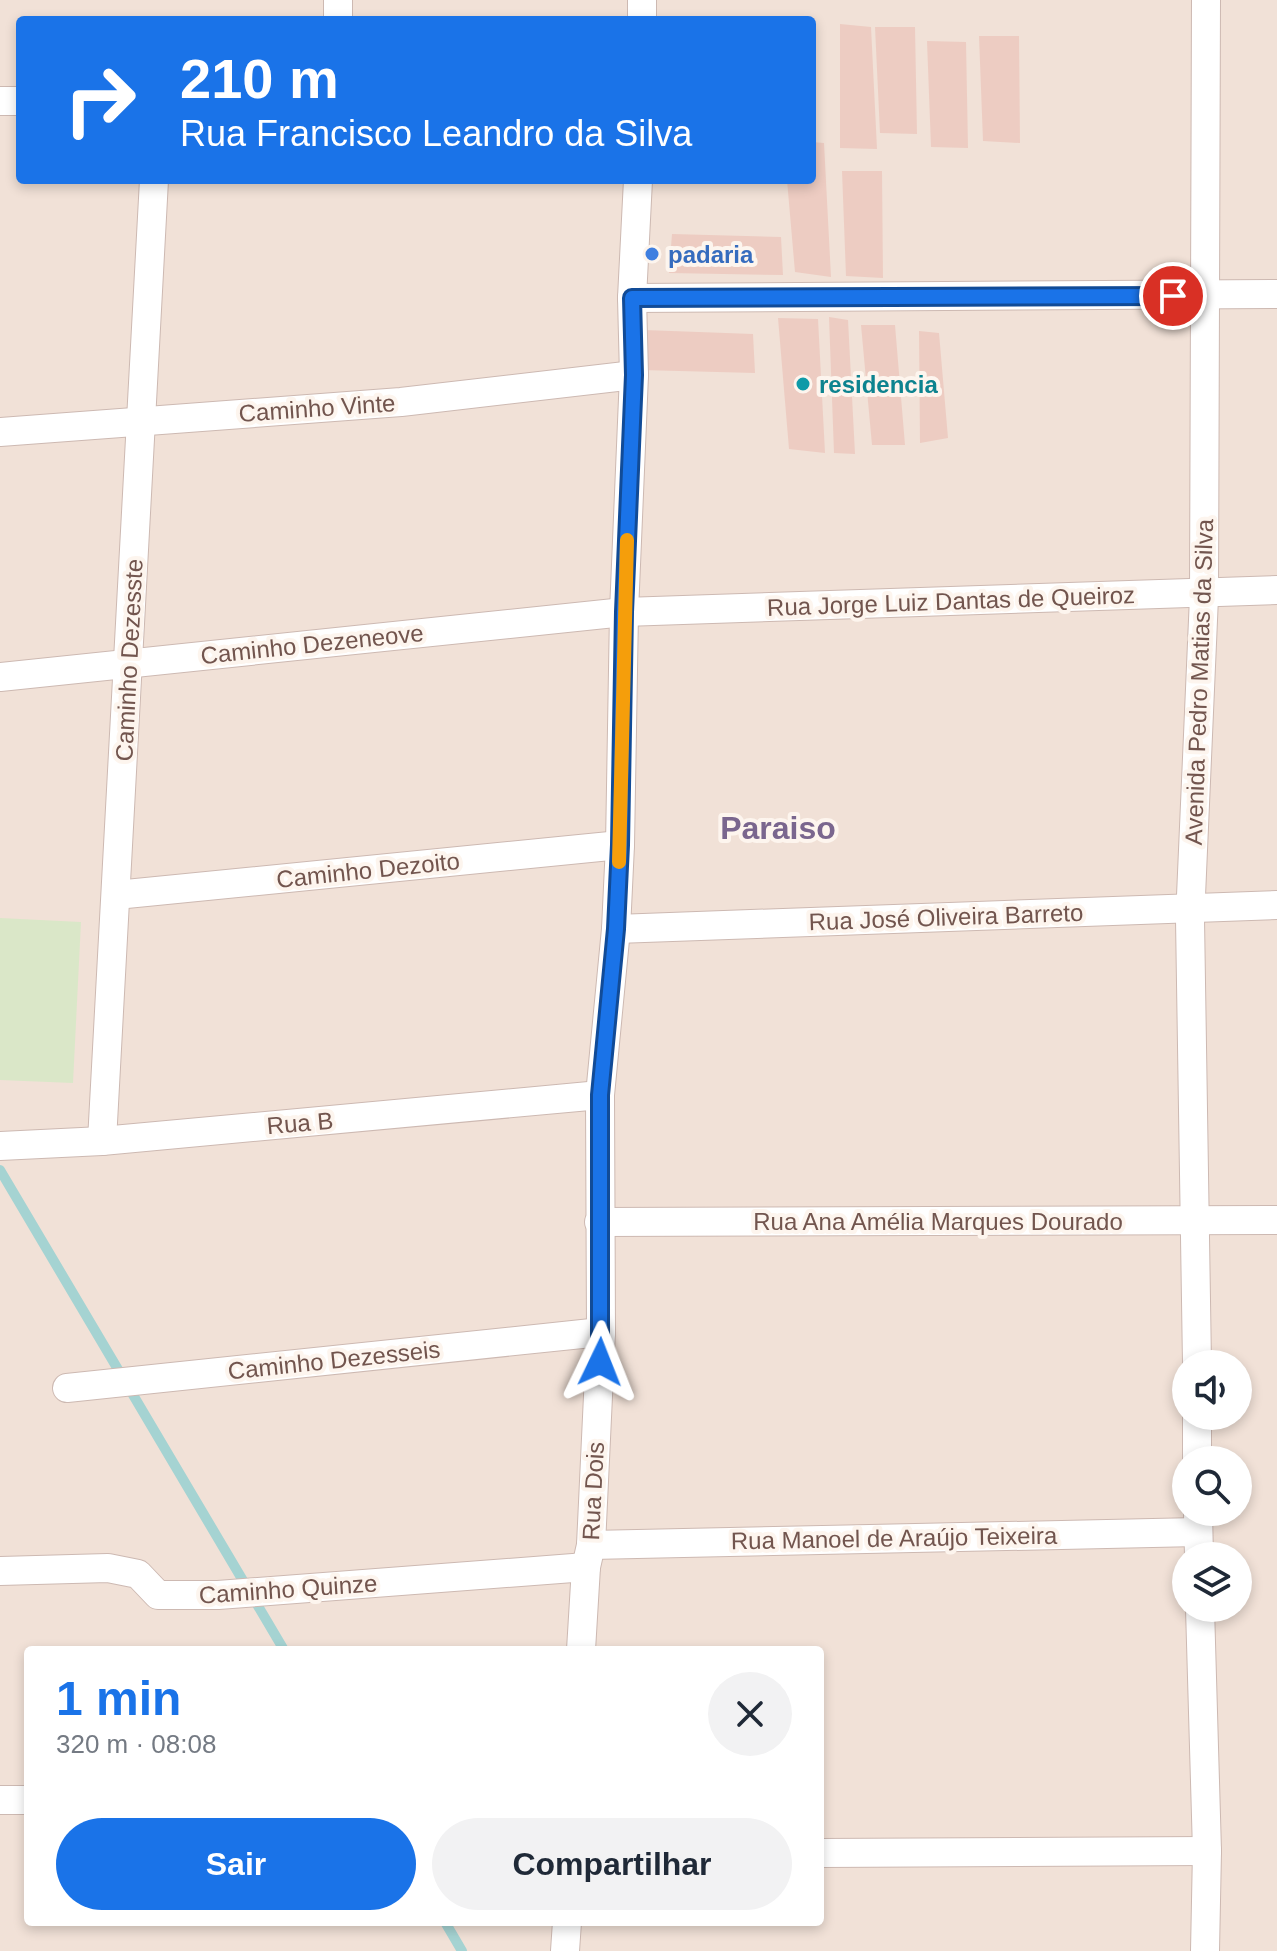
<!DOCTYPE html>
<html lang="pt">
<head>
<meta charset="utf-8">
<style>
  :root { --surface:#fff; --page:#f2f2f3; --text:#1f2937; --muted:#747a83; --accent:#1a73e8 }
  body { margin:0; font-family:Helvetica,sans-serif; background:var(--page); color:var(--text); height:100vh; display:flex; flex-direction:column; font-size:30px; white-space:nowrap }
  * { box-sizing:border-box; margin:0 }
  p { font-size:26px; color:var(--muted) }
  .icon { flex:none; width:44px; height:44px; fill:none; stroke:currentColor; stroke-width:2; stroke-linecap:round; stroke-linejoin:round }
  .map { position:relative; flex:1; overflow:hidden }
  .panel { position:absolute; left:24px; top:1646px; width:800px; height:280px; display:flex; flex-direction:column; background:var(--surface); border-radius:8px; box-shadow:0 4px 12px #0003 }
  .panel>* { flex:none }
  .top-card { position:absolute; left:16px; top:16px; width:800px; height:168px; border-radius:8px; box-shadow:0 4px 12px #0003; background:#1a73e8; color:#fff; overflow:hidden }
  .controls { position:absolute; left:1172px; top:1350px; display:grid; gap:16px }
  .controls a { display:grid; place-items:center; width:80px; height:80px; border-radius:50%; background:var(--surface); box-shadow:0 4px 12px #0003; font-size:40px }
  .pin { position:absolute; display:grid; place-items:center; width:68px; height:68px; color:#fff; margin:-34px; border:4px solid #fff; border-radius:50%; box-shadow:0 2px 8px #0007 }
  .me { position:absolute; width:88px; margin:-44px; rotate:2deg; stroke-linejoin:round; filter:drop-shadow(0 0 6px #0008) }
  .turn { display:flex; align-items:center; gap:28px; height:168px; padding:0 32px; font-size:36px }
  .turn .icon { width:104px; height:104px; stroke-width:2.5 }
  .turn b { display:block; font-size:56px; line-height:68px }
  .round { display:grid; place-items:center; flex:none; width:84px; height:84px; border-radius:42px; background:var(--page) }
  .head { display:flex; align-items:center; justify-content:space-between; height:136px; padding:0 32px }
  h1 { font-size:48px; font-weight:800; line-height:60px; color:var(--accent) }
  .button { display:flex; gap:16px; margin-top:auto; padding:16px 32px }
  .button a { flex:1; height:92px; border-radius:48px; background:var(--accent); color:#fff; font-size:32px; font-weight:800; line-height:92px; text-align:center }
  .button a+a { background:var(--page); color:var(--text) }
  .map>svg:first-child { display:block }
</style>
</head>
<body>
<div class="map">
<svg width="1277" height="1951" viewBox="0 0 1277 1951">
  <rect width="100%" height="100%" fill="#faf0e8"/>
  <path fill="#f1e1d7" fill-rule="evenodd" d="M0,0H1277V1951H0ZM20,20H812V180H20ZM1186,1364H1238V1416H1186ZM1186,1460H1238V1512H1186ZM1186,1556H1238V1608H1186ZM28,1650H820V1922H28Z"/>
  <polygon fill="#dae7c8" points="0,918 81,922 73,1083 0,1080"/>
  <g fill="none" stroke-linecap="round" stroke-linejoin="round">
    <g stroke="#a5d3d2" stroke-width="10">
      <polyline points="0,1170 284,1650"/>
      <polyline points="445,1922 462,1951"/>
    </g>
  </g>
  <g fill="#edccc2">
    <polygon points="812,23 815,23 816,124 812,124"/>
    <polygon points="840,24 871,27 877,149 840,148"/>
    <polygon points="875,27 915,27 917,134 880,133"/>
    <polygon points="979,36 1019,36 1020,143 983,141"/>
    <polygon points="927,41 966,42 968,148 931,147"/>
    <polygon points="812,142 824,143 831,277 795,272 787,180 812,180"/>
    <polygon points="842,171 882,171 883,278 846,276"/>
    <polygon points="672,234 781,237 783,275 669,273"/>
    <polygon points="829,317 848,320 855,454 834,453"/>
    <polygon points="778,318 818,319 825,453 789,449"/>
    <polygon points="861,325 895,325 905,445 872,445"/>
    <polygon points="644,330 753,334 755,373 641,370"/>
    <polygon points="919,331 939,333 948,438 920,443"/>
  </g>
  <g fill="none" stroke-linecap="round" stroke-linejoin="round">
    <defs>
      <g id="street">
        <polyline points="642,0 642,20"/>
        <polyline points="338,20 338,0"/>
        <polyline points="0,101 20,101"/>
        <polyline points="632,298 1277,294"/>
        <polyline points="0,432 401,402 634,375"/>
        <polyline points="0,677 624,612 1277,590"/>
        <polyline points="116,895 620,845"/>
        <polyline points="616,929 1277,905"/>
        <polyline points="102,1141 154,180"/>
        <polyline points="0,1146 102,1141 600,1095"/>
        <polyline points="599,1222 1277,1220"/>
        <polyline points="1197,1364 1190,919 1204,597 1206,0"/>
        <polyline points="67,1388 601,1332"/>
        <polyline points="1197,1416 1197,1460"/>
        <polyline points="1198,1513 1199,1556"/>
        <polyline points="591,1545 1198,1532"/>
        <polyline points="0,1571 108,1568 138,1574 158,1595 218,1595 586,1567"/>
        <polyline points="1200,1608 1207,1851 1205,1951"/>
        <polyline points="581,1650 586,1567 591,1545 601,1332 600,1095 616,929 620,845 624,612 634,375 632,298 638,180"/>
        <polyline points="0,1800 28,1800"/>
        <polyline points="820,1853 1207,1851"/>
        <polyline points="565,1951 567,1922"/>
      </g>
    </defs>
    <use href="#street" stroke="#cdb9b2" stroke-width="30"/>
    <use href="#street" stroke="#fff" stroke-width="28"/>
  </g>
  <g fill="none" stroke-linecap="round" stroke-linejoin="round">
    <defs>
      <polyline id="route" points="600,1362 600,1095 616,929 620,845 624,612 634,375 632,298 1173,296"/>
    </defs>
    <use href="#route" stroke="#114b97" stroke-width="20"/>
    <use href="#route" stroke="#1a73e8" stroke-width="14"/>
    <polyline stroke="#f59e0b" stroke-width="14" points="619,862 627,540"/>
  </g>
  <circle fill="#3f7fe0" stroke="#fdf5ee" stroke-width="3" cx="652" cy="254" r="8"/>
  <circle fill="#0f9aa8" stroke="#fdf5ee" stroke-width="3" cx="803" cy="384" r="8"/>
  <g text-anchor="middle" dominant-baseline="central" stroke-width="8" stroke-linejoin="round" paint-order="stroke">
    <g font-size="24" font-weight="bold" fill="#366cbe" stroke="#fdf5ee" text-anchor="start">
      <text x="668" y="254">padaria</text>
    </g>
    <g font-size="24" font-weight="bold" fill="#0d838f" stroke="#fdf5ee" text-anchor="start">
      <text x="819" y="384">residencia</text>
    </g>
    <g font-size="24" fill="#72554e" stroke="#fdf5ee">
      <text transform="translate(317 408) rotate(-4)">Caminho Vinte</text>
      <text transform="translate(951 601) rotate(-2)">Rua Jorge Luiz Dantas de Queiroz</text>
      <text transform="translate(312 644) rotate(-6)">Caminho Dezeneove</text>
      <text transform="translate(129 660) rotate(-87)">Caminho Dezesste</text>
      <text transform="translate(1199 682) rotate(-88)">Avenida Pedro Matias da Silva</text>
      <text transform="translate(368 870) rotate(-6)">Caminho Dezoito</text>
      <text transform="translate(946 917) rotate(-2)">Rua José Oliveira Barreto</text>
      <text transform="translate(300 1123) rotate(-5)">Rua B</text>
      <text x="938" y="1221">Rua Ana Amélia Marques Dourado</text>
      <text transform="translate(334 1360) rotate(-6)">Caminho Dezesseis</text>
      <text transform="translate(593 1491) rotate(-87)">Rua Dois</text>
      <text transform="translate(894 1538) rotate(-1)">Rua Manoel de Araújo Teixeira</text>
      <text transform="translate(288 1589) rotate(-4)">Caminho Quinze</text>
    </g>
    <g font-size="32" font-weight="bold" fill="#7a668e" stroke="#fdf5ee">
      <text x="778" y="828">Paraiso</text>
    </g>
  </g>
</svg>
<div class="controls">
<a><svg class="icon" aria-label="sound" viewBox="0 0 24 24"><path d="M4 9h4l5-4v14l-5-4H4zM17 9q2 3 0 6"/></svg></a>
<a><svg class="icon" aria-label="search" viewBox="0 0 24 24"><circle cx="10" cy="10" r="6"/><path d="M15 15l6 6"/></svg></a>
<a><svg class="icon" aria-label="layers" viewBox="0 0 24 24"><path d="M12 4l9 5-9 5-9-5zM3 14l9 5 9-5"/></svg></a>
</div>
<div class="pin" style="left:1173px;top:296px;background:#d93025"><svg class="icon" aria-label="arrive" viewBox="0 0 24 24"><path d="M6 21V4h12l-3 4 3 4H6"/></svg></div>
<svg class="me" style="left:600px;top:1362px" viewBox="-20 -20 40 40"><path d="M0-17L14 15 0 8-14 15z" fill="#1a73e8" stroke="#fff" stroke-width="4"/></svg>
<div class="top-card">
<div class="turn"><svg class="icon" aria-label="right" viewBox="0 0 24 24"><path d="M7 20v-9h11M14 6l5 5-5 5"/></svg><div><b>210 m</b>Rua Francisco Leandro da Silva</div></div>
</div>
<section class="panel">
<div class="head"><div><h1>1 min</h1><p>320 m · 08:08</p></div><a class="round"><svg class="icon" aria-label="close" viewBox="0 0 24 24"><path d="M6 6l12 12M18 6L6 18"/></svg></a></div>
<div class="button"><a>Sair</a><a>Compartilhar</a></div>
</section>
</div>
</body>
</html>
